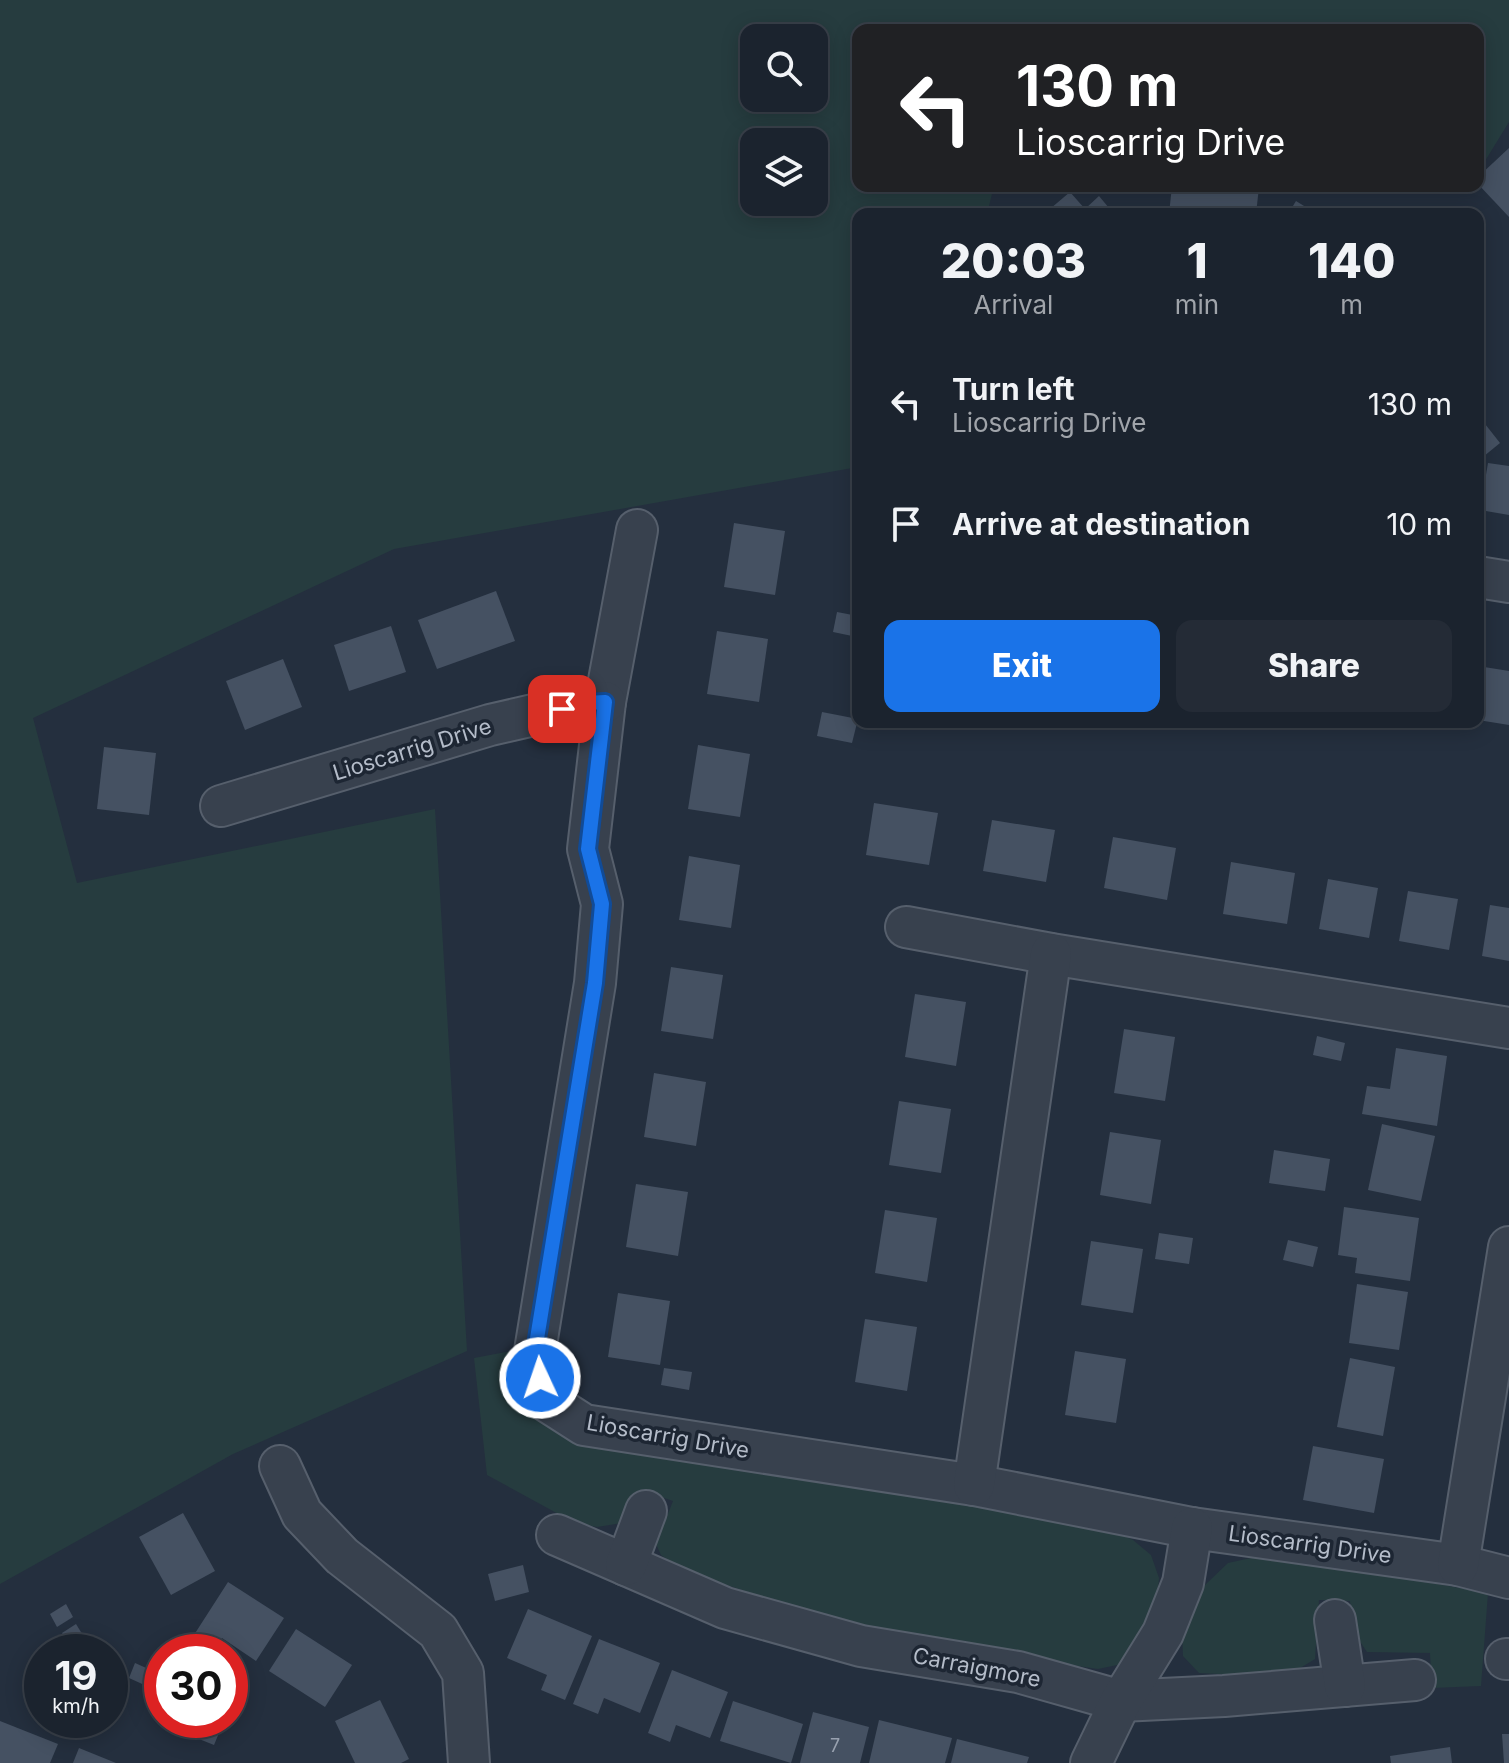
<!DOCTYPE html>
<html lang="en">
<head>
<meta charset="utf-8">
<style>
  :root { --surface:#1b232e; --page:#242b36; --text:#f1f3f6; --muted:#a0a4aa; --line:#39404a; --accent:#1a73e8 }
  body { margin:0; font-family:Inter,sans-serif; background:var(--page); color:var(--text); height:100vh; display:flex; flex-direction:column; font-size:30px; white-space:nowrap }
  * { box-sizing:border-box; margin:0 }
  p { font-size:26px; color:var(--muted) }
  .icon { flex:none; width:44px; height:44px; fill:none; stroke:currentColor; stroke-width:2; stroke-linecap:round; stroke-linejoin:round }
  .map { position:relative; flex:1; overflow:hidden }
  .panel { position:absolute; left:852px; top:208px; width:632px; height:520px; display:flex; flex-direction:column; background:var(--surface); border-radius:16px; box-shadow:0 4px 20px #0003,0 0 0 2px var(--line) }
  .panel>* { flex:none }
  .guide { position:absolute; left:852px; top:24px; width:632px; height:168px; border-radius:16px; box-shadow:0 4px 20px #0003,0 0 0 2px var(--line); background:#202124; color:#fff; overflow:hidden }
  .tools { position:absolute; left:740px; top:24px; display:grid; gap:16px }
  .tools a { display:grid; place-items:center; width:88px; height:88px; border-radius:16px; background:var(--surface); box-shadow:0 4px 20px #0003,0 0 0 2px var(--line); font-size:40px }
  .speed { position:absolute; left:24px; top:1634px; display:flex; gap:16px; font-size:40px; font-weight:700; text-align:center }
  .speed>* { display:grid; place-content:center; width:104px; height:104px; border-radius:50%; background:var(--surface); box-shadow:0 4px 20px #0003,0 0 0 2px var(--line); line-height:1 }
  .speed small { font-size:20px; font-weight:400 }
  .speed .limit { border:12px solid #d22; background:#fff; color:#111 }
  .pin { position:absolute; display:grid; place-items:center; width:68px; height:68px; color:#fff; margin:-34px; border-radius:16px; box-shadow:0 4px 12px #0006 }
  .me { position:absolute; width:88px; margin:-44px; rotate:357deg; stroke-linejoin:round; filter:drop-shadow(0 0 6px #0008) }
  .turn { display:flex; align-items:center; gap:28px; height:168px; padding:0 32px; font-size:36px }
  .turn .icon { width:104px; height:104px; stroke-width:2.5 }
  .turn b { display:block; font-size:56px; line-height:68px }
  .eta { display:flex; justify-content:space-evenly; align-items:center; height:136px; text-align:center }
  .eta b { font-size:48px; font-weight:800; line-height:56px }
  .button { display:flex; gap:16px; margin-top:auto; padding:16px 32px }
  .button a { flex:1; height:92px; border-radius:16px; background:var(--accent); color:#fff; font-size:32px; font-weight:800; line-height:92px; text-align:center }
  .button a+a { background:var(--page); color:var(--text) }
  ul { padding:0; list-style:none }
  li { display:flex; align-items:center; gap:24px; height:120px; padding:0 32px }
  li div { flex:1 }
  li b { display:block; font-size:30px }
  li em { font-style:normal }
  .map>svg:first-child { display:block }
</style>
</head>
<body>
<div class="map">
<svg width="1509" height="1763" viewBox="0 0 1509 1763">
  <rect width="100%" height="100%" fill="#242f3e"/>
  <g fill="#263c3f" fill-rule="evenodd">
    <path d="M0,0H1509V122L1485,161L1478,163V30H858V186H994L987,214H858V467L394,549L33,718L77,883L435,809L467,1351L233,1454L0,1584ZM754,38H814V98H754ZM754,142H814V202H754Z"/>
    <polygon points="517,1350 528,1396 1088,1519 1133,1540 1151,1555 1159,1578 1157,1601 1129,1656 1122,1664 1098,1669 955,1648 795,1608 682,1570 661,1555 656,1544 673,1501 647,1492 622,1523 597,1527 573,1522 487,1475 474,1358"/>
    <polygon points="1269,1554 1488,1593 1481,1686 1432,1688 1430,1653 1367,1652 1353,1631 1350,1601 1319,1600 1315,1659 1285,1677 1199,1673 1183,1656 1182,1632 1205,1585 1228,1563"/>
  </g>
  <g fill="#455162">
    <polygon points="1509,148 1509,217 1478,184 1478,177"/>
    <polygon points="1172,186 1259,187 1256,214 1169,214"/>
    <polygon points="1070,192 1085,209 1099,196 1114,214 1044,214"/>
    <polygon points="1296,201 1317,214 1288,214"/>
    <polygon points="1478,415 1500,443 1478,461"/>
    <polygon points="1488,463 1509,466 1509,515 1480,510"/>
    <polygon points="734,523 785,531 775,595 724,587"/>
    <polygon points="496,591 515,641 437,669 418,620"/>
    <polygon points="837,612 858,616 857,637 833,632"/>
    <polygon points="391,626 406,672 349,691 334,645"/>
    <polygon points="717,631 768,639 759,702 707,694"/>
    <polygon points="283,659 302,707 245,730 226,681"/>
    <polygon points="1478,666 1509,671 1509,725 1478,720"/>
    <polygon points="822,712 858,719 852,743 817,736"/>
    <polygon points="698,745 750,754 740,817 688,809"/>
    <polygon points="104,747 156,753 149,815 97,809"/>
    <polygon points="874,803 938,813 929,865 866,855"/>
    <polygon points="992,820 1055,830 1046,882 983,871"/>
    <polygon points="1113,837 1176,848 1167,900 1104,888"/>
    <polygon points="689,856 740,865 731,928 679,920"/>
    <polygon points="1231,862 1295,873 1287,924 1223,914"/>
    <polygon points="1328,879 1378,888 1369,938 1319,929"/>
    <polygon points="1408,891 1458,899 1449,950 1399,941"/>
    <polygon points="1490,905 1509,908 1509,961 1482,956"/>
    <polygon points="671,967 723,975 713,1039 661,1031"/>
    <polygon points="915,994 966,1002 956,1066 905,1057"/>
    <polygon points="1124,1029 1175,1037 1165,1101 1114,1093"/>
    <polygon points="1317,1036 1345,1043 1341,1061 1313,1055"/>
    <polygon points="1396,1048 1447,1056 1437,1126 1362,1114 1367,1086 1390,1089"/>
    <polygon points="654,1073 706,1082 696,1146 644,1137"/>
    <polygon points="899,1101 951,1109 941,1173 889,1165"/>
    <polygon points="1382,1124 1435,1136 1421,1201 1368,1190"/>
    <polygon points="1110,1132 1161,1140 1151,1204 1100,1195"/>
    <polygon points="1274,1150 1330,1159 1325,1191 1269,1183"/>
    <polygon points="636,1184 688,1192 678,1256 626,1247"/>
    <polygon points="1344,1207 1419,1218 1410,1281 1355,1273 1357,1258 1338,1255"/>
    <polygon points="885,1210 937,1218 927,1282 875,1273"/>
    <polygon points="1159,1233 1193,1238 1189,1264 1155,1259"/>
    <polygon points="1288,1240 1318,1247 1313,1267 1283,1260"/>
    <polygon points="1091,1241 1143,1249 1133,1313 1081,1305"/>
    <polygon points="1357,1284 1408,1292 1399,1350 1349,1343"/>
    <polygon points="618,1293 670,1301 660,1365 608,1357"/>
    <polygon points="865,1319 917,1327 907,1391 855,1382"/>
    <polygon points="1075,1351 1126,1359 1116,1423 1065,1415"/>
    <polygon points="1350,1358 1395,1367 1383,1436 1337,1427"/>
    <polygon points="664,1368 692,1372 689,1390 661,1385"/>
    <polygon points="1313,1446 1384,1459 1374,1513 1303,1500"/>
    <polygon points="183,1513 215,1571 171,1595 139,1537"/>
    <polygon points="523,1565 529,1592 495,1601 488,1574"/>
    <polygon points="228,1582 284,1618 256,1661 222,1638 213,1652 192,1638"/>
    <polygon points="66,1604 73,1617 57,1627 50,1614"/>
    <polygon points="528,1609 592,1636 565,1700 541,1690 547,1675 507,1658"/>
    <polygon points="76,1624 84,1637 70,1646 62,1633"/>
    <polygon points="296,1629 352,1665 325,1707 269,1671"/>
    <polygon points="599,1639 660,1663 640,1713 604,1698 598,1714 573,1704"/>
    <polygon points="135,1663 162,1675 162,1693 129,1678"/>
    <polygon points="672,1670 728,1692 710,1738 676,1725 670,1742 648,1733"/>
    <polygon points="380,1700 409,1759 401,1763 355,1763 335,1721"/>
    <polygon points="733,1701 803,1724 791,1763 720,1741"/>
    <polygon points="813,1712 869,1727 860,1763 800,1763"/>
    <polygon points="207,1720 224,1721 214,1745 199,1739"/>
    <polygon points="879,1720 952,1738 945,1763 869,1763"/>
    <polygon points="0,1721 58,1744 50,1763 0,1763"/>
    <polygon points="1502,1734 1509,1734 1509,1763 1504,1763"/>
    <polygon points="957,1739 1029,1757 1027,1763 951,1763"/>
    <polygon points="1450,1747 1452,1763 1391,1763 1390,1756"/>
    <polygon points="79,1748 116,1763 73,1763"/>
  </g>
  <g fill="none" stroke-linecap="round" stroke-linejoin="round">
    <defs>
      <g id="street">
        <polyline points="637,530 605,702 588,849 602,904 595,983 534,1357 545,1400 584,1425 974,1485 1192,1528 1458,1565 1509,1578"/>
        <polyline points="1478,577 1509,582"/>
        <polyline points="221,806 490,725 586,703 605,702"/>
        <polyline points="906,927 1051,954 1509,1028"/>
        <polyline points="280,1466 302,1514 342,1556 438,1631 463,1673 469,1763"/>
        <polyline points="974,1485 1051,954"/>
        <polyline points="557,1535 725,1608 861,1646 1018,1672 1121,1701 1224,1696 1415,1680"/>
        <polyline points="626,1565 646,1511"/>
        <polyline points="1458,1565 1509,1247"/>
        <polyline points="1335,1620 1345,1686"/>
        <polyline points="1506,1659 1509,1659"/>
        <polyline points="1091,1763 1121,1701 1163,1633 1183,1583 1192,1528"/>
      </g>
    </defs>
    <use href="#street" stroke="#565f6c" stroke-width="44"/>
    <use href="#street" stroke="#38414e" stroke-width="40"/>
  </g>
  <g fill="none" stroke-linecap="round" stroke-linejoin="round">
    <defs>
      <polyline id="route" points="540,1378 534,1357 595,983 602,904 588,849 605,702 586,703 562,709"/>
    </defs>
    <use href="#route" stroke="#114b97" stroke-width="20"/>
    <use href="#route" stroke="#1a73e8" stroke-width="14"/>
  </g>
  <g text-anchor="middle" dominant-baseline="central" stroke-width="7" stroke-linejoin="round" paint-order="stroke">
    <g font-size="18" fill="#98a1af">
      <text x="835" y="1745">7</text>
    </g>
    <g font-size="22" fill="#b4bcc9" stroke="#1d2633">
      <text transform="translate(412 749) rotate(-17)">Lioscarrig Drive</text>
      <text transform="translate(668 1436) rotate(10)">Lioscarrig Drive</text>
      <text transform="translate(1310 1544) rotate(8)">Lioscarrig Drive</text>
      <text transform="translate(977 1667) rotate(11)">Carraigmore</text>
    </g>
  </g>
</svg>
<div class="tools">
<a><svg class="icon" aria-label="search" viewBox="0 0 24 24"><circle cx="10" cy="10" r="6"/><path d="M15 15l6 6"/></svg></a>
<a><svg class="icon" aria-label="layers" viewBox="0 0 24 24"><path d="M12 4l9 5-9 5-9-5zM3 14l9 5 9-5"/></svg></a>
</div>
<div class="speed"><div>19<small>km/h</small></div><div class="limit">30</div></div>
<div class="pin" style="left:562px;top:709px;background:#d93025"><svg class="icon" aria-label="arrive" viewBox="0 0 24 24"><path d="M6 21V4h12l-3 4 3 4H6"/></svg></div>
<svg class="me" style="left:540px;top:1378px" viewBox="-20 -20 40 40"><circle r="17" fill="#1a73e8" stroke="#fff" stroke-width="3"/><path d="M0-11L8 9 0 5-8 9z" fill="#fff"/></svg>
<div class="guide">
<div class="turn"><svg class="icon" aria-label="left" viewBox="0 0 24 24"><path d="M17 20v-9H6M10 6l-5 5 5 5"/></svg><div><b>130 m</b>Lioscarrig Drive</div></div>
</div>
<section class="panel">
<div class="eta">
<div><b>20:03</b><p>Arrival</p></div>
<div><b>1</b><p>min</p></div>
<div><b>140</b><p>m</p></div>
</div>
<ul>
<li><svg class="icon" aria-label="left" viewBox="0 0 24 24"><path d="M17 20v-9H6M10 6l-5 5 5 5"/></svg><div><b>Turn left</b><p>Lioscarrig Drive</p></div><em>130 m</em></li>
<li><svg class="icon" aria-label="arrive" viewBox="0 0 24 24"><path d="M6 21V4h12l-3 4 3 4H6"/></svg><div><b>Arrive at destination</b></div><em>10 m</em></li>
</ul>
<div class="button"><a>Exit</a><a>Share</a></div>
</section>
</div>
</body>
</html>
